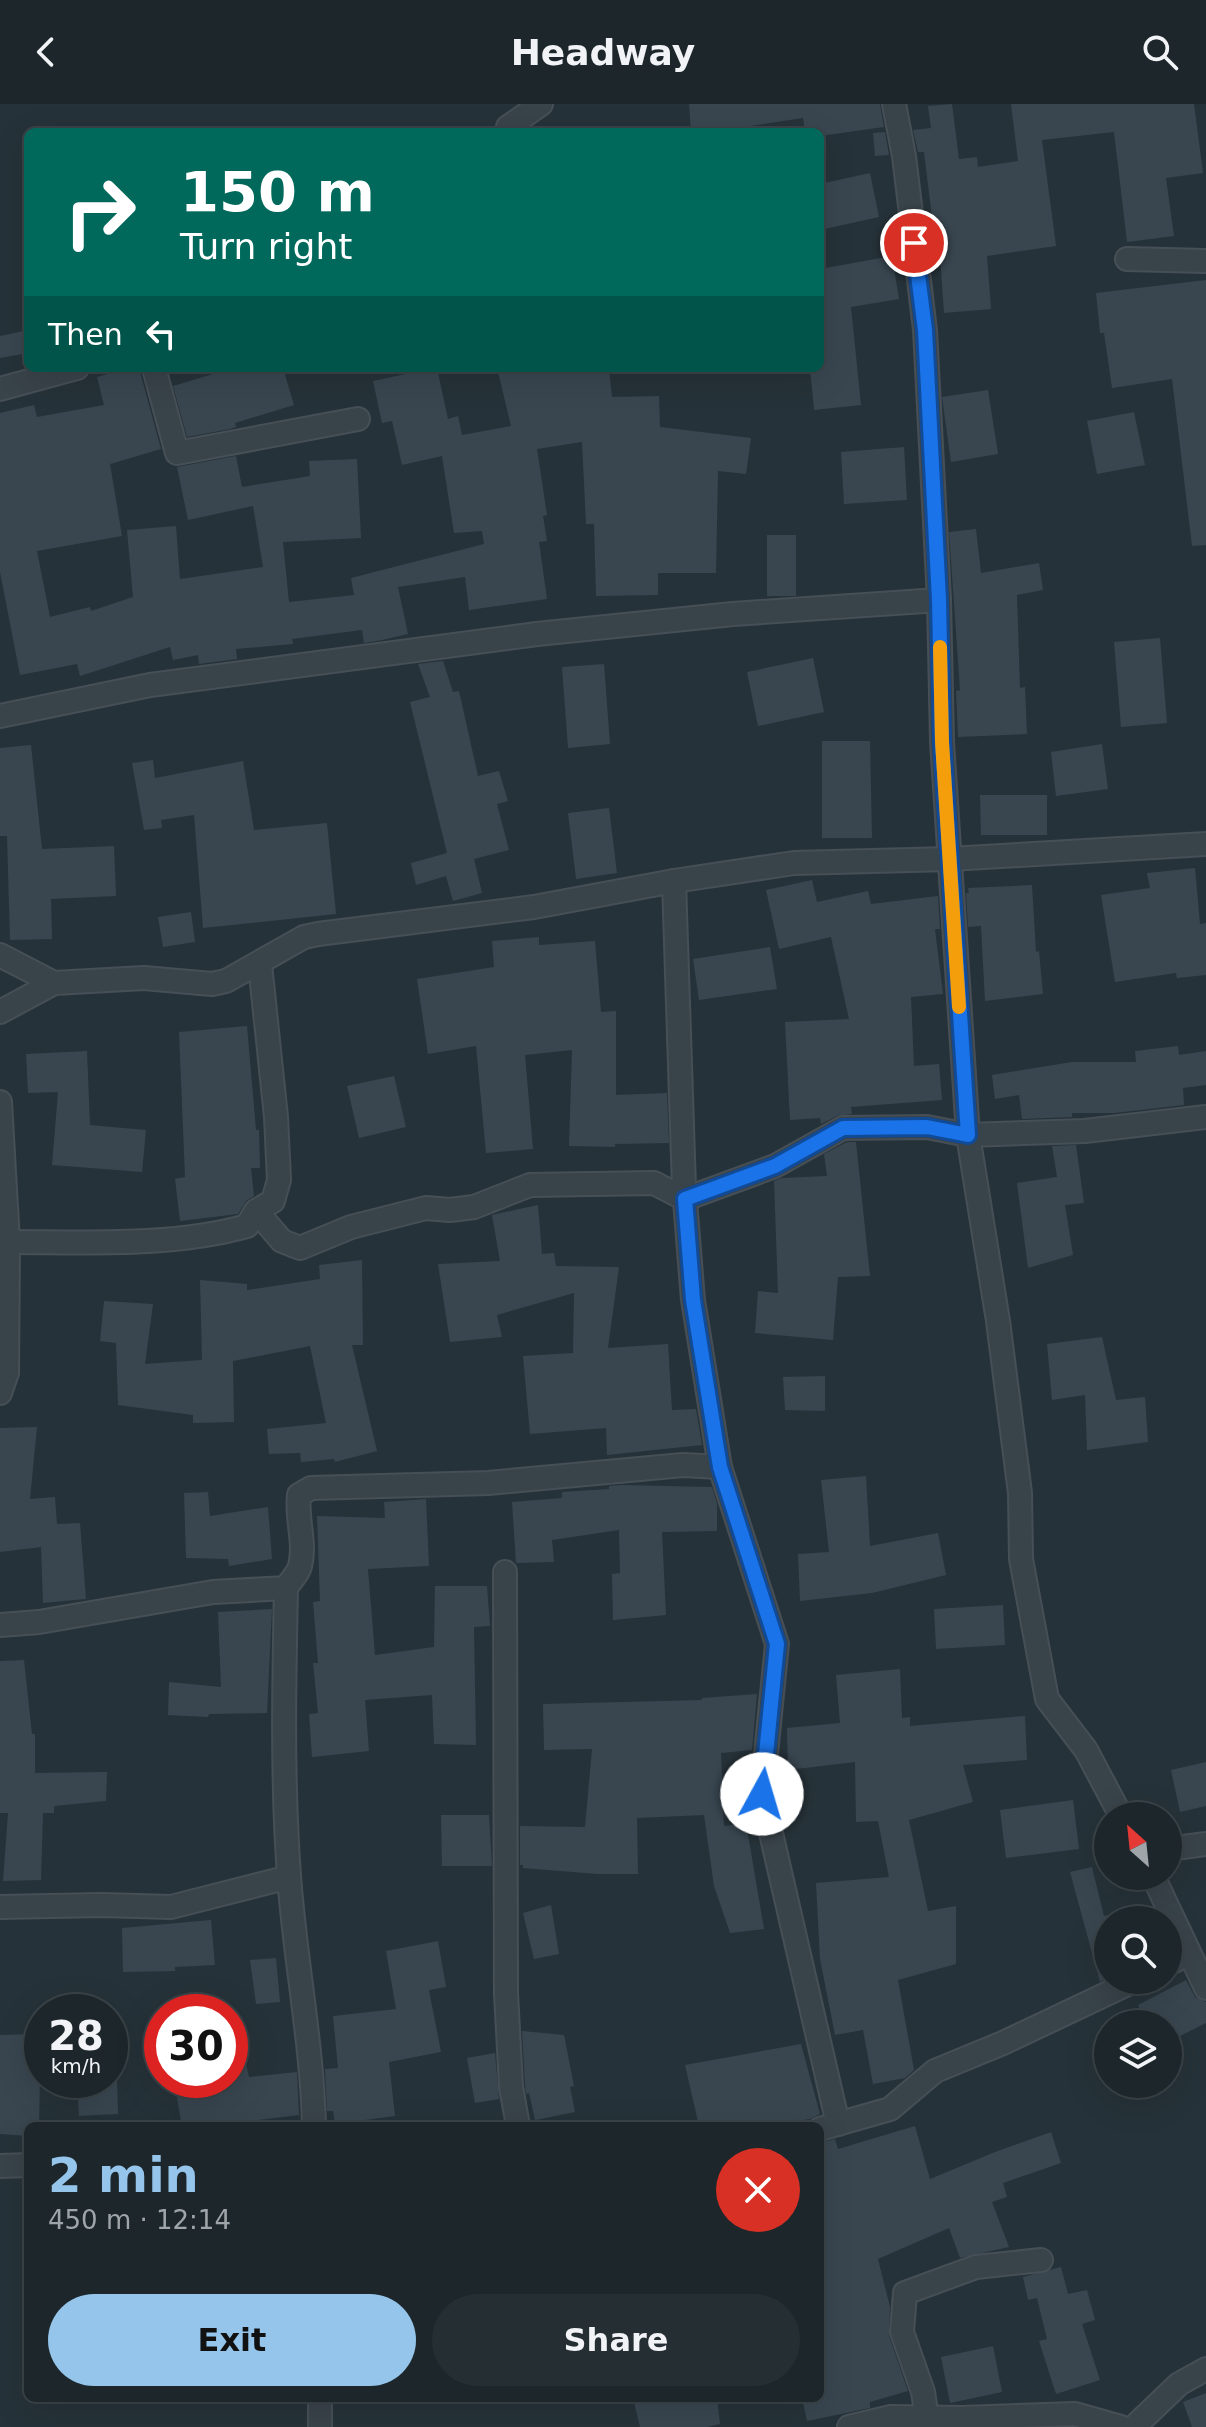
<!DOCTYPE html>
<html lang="en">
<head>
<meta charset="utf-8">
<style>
  :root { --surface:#1c262b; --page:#252e33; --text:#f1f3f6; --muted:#a0a5a9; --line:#3a4347; --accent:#95c5ea }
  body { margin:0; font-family:"DejaVu Sans",sans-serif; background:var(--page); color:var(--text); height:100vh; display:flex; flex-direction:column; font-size:30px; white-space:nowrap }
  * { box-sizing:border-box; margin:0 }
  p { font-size:26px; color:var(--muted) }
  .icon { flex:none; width:44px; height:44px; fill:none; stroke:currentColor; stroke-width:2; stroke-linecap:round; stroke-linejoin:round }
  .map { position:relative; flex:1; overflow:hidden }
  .details { position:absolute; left:24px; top:2018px; width:800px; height:280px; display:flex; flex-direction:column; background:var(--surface); border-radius:12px; box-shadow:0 8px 32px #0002,0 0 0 2px var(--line) }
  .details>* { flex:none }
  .hud { position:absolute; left:24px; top:24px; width:800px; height:244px; border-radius:12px; box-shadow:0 8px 32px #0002,0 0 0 2px var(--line); background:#00695c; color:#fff; overflow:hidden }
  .needle { width:52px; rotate:333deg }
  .fabs { position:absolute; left:1094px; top:1698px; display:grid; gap:16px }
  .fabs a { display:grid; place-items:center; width:88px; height:88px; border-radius:50%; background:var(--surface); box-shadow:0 8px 32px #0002,0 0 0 2px var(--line); font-size:40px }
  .speed { position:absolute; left:24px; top:1890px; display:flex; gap:16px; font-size:40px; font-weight:700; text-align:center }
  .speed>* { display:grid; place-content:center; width:104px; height:104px; border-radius:50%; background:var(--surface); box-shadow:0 8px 32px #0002,0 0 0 2px var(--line); line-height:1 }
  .speed small { font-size:20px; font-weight:400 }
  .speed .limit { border:12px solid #d22; background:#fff; color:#111 }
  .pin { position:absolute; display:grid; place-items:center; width:68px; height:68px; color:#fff; margin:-34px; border:4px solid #fff; border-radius:50%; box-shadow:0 2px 8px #0007 }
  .me { position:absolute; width:88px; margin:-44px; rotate:6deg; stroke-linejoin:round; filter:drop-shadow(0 0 6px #0008) }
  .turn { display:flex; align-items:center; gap:28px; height:168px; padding:0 24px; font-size:36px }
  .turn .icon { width:104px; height:104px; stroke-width:2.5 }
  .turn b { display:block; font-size:56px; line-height:68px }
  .then { display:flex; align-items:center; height:76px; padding:0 24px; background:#0003; gap:16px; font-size:30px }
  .round { display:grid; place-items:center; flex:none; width:84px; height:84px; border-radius:42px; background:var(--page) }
  .headline { display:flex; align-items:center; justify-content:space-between; height:136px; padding:0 24px }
  h1 { font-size:48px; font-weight:600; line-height:60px; color:var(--accent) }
  .button { display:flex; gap:16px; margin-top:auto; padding:16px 24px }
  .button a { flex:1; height:92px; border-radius:48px; background:var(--accent); color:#111; font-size:32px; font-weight:600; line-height:92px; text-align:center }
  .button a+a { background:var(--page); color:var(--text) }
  header { display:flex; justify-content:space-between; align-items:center; height:104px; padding:0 24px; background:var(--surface); font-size:36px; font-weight:600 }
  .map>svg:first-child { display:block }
</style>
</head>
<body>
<header><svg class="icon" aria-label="back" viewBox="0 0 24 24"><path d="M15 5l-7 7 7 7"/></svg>Headway<svg class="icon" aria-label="search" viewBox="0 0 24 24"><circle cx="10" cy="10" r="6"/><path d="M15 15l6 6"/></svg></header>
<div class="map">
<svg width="1206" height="2323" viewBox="0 0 1206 2323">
  <rect width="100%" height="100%" fill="#263239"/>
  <g fill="#394650">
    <polygon points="689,0 880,0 884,23 820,32 820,28 805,28 803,14 737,24 737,28 691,28"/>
    <polygon points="952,0 959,55 977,53 978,63 1018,57 1011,0 1194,0 1203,69 1166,74 1174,132 1127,138 1114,28 1042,36 1056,142 987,152 991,205 944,209 939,138 935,138 924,48 918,48 913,26 931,24 928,2"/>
    <polygon points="885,28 889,51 875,52 873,29"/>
    <polygon points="870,69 879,113 820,126 820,80"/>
    <polygon points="892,152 899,195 851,203 861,301 814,306 810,264 820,264 820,165"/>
    <polygon points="1206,176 1206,441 1192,442 1172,275 1112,284 1104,229 1100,229 1096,189"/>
    <polygon points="28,226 28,249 0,254 0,232"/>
    <polygon points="129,264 139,264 161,345 110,360 122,432 37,447 50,513 90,503 91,507 133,493 127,426 176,422 180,475 263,463 253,402 188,416 177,363 236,352 242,383 310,372 309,357 357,355 361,434 283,438 289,498 354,491 351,474 484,440 482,427 454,429 442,352 402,361 392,317 382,319 373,277 434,264 437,264 448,315 458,312 462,331 511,322 497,264 609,264 612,293 659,292 660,323 751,334 746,370 718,367 716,469 658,469 658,491 596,492 594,420 586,420 582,338 537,345 547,411 543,412 547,437 539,438 547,495 469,506 465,473 398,483 408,530 382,536 364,539 362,526 292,535 293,540 236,545 237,555 199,560 198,551 173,556 170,543 80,572 77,560 20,571 0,468 0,309 34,301 37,313 104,301 97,273"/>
    <polygon points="233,264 283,264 294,301 235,319 236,323 230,325 187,333 173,282"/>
    <polygon points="988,286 998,350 951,358 942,293"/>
    <polygon points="1134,308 1145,361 1097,370 1087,317"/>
    <polygon points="904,343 907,396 844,400 841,348"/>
    <polygon points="976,425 981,469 1039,459 1043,486 1017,491 1020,584 1025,583 1027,630 958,633 956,587 960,586 949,428"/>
    <rect x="767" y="431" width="29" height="61"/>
    <polygon points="1160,534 1167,619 1121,623 1114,538"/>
    <polygon points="813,554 824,608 758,622 747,568"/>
    <polygon points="443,557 453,588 459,587 478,672 499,667 508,697 497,700 509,746 474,755 482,789 453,797 446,772 416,781 411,759 447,749 410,598 430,593 418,560"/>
    <polygon points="604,560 610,640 568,644 562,563"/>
    <polygon points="822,637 870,637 872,734 822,734"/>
    <polygon points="1102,640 1108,685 1056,692 1051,648"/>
    <polygon points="31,641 42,745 114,742 116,792 51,795 52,835 10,836 7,732 0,732 0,644"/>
    <polygon points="153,656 155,674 243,657 254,726 327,719 336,810 203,824 194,711 161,716 162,724 144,726 132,659"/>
    <polygon points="980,691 1047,691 1047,731 981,731"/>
    <polygon points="609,704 617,769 576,775 568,709"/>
    <polygon points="1195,764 1200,820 1206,819 1206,871 1177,874 1176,869 1115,878 1101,791 1150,784 1147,769"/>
    <polygon points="812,776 817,798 868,787 871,800 938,792 940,825 935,825 943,890 911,893 914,962 939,960 942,996 851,1003 852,1010 837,1012 821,1020 820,1014 790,1016 785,918 849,915 831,833 779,845 766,786"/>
    <polygon points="1032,781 1036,848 1039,847 1043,890 985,897 981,822 968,823 966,789 969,789 968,784"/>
    <polygon points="191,808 195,838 163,843 158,813"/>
    <polygon points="539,833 539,841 595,837 601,908 616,907 616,991 667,989 669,1039 615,1040 615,1043 569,1042 572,946 525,951 533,1045 486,1049 476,942 428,950 417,875 494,863 492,837"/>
    <polygon points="770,843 777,885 699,896 693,855"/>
    <polygon points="247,922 256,1026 259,1026 260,1064 251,1064 254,1092 246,1097 238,1110 180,1117 175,1075 185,1073 179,928"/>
    <polygon points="1178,942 1179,951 1206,947 1206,981 1183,984 1184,1001 1115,1009 1072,1009 1072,1013 1022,1015 1019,991 995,995 992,971 1072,958 1136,958 1135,947"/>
    <polygon points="87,947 90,1021 146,1026 142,1068 52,1061 58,988 28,989 26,950"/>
    <polygon points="394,972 406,1023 359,1034 347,982"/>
    <polygon points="847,1038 856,1038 870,1172 838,1173 833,1236 755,1229 758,1187 778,1189 774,1077 782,1074 827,1072 824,1050"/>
    <polygon points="1076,1041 1084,1099 1065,1101 1073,1151 1028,1164 1017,1079 1057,1073 1052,1042"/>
    <polygon points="538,1101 542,1150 554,1149 556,1162 619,1163 608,1244 668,1240 672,1306 696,1305 702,1341 607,1351 606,1324 530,1330 523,1252 573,1249 574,1189 497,1211 502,1233 450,1238 438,1160 500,1157 492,1111"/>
    <polygon points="362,1156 363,1241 352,1241 377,1347 335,1358 334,1355 301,1358 300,1349 269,1350 267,1325 326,1319 310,1242 233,1257 234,1318 193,1319 193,1311 118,1301 116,1239 100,1237 104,1197 153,1200 145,1260 202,1256 200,1176 247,1180 247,1186 320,1175 319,1161"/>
    <polygon points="1102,1233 1116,1296 1145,1293 1148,1338 1087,1346 1085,1291 1052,1296 1047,1240"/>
    <polygon points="825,1272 825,1307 785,1306 783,1273"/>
    <polygon points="37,1323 30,1395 55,1393 57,1420 80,1419 86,1495 43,1499 41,1443 0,1448 0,1324"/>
    <polygon points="866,1372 870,1442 938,1429 946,1471 872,1489 800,1497 798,1450 829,1448 821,1376"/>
    <polygon points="622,1381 712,1383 717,1399 717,1427 662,1428 666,1511 613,1516 612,1470 620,1469 619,1426 552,1436 554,1458 516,1459 512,1398 562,1394 562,1388 609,1385 609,1382"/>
    <polygon points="208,1388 210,1412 268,1403 272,1455 229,1462 228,1455 186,1454 184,1389"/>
    <polygon points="426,1395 429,1462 368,1465 375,1551 434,1543 435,1482 487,1482 490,1522 474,1523 476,1641 434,1640 432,1591 365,1596 369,1647 312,1653 309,1610 318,1609 313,1559 318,1559 313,1498 320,1497 317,1412 385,1414 384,1398"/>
    <polygon points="1003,1501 1005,1541 936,1545 934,1505"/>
    <polygon points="272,1505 267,1609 209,1610 208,1613 168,1611 169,1578 221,1583 218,1508"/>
    <polygon points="24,1556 32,1630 35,1630 35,1669 107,1668 106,1697 54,1702 54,1709 43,1709 41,1776 3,1777 8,1709 0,1709 0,1557"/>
    <polygon points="900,1565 902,1614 910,1613 910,1622 1025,1612 1027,1656 963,1661 973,1698 909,1716 928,1807 956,1802 956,1860 898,1876 914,1966 905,1974 873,1980 863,1926 835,1931 820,1855 816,1779 889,1773 878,1717 856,1718 855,1658 788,1666 787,1624 840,1619 836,1571"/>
    <polygon points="757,1590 752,1646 721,1649 724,1722 746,1719 764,1825 730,1829 714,1782 704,1711 637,1714 638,1770 598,1770 523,1764 523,1761 520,1761 520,1722 585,1723 592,1645 544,1646 543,1600 702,1596 702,1594"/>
    <polygon points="1206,1658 1206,1702 1180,1708 1171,1666"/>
    <polygon points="1073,1696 1079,1745 1006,1754 1000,1706"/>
    <polygon points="441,1711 489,1711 492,1762 442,1762"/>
    <polygon points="1092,1763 1104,1812 1108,1811 1108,1874 1100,1878 1070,1768"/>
    <polygon points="551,1801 559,1850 534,1855 523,1809"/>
    <polygon points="211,1816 215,1861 175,1863 175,1867 123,1868 122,1824"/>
    <polygon points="438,1837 446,1883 429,1886 441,1948 389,1958 395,2012 335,2020 333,2007 327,2007 325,1965 338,1964 333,1912 396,1905 386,1847"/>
    <polygon points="276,1854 280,1898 256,1900 250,1856"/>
    <polygon points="1186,1876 1195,1893 1206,1898 1206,1919 1168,1938 1168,1920 1147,1920 1138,1901"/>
    <polygon points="522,1927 564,1931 574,1982 570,1983 575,2008 535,2016 529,1989 526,1990 525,1981"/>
    <polygon points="239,1928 249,1973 297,1968 299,2011 225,2020 225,2022 182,2022 174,1978 230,1976 230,1929"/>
    <polygon points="38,1930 35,1976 40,1976 39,2022 28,2022 28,2032 0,2030 0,1931"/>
    <polygon points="801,1940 820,2010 810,2015 767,2022 699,2022 685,1961"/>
    <polygon points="495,1949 499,1995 475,1999 467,1954"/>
    <polygon points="77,1976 117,1976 118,2010 79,2012"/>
    <polygon points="915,2022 930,2075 995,2048 1051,2028 1061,2059 1003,2079 1007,2093 992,2098 1009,2143 960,2154 949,2124 878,2155 890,2203 889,2232 908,2287 870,2298 870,2304 807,2317 802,2294 820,2294 820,2039 835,2035 838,2045"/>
    <polygon points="1061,2163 1068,2190 1087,2186 1095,2216 1082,2220 1100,2276 1056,2290 1039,2237 1047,2235 1037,2194 1028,2196 1023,2173"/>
    <polygon points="993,2242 1002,2288 950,2299 941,2253"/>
    <polygon points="1206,2289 1206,2323 1192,2323 1183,2298"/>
    <polygon points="633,2294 717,2294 720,2320 707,2323 640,2323"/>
  </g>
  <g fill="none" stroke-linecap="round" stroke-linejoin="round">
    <defs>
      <g id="minor">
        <polyline points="894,0 904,52 925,226 939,496 942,638 968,1031 998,1217 1020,1389 1021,1455 1047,1595 1086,1646 1121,1712"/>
        <polyline points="508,28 508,23 541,0"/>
        <polyline points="1127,155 1206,157"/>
        <polyline points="154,264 177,349 358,315"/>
        <polyline points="0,285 77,264"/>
        <polyline points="0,612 150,581 537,530 733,510 939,496"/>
        <polyline points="674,777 684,1084 693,1196 720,1363 777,1540 762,1690 838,2020"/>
        <polyline points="0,851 54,879"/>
        <polyline points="0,908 54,879 144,874 212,880 226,877 304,833 318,830 534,803 674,777 794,759 950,755 1206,740"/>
        <polyline points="0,998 8,1138 7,1269 0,1289"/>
        <polyline points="256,1107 282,1137 300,1144 351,1123 426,1104 450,1106 474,1103 530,1081 654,1079 685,1095 775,1062 843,1024 927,1023 968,1031 1085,1027 1206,1013"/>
        <path d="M8,1138C85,1138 173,1143 247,1122L256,1107L273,1097L279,1076L276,1013L260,860"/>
        <polyline points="505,1468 506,1889 511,1983 518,2022"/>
        <path d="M286,1484C284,1579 282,1676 289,1772C295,1856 312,1938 314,2022"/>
        <path d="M0,1521L39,1518L213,1488L286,1484C290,1477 298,1470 300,1462C306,1439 296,1415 299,1391L311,1384L488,1379L683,1361L720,1363"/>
        <polyline points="1168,1745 1206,1740"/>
        <polyline points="1153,1772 1206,1884"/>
        <polyline points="0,1803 102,1801 171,1803 289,1773"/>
        <polyline points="1168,1860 1188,1850"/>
        <polyline points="820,2025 890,2005 935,1967 1003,1939 1136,1876"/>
        <polyline points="0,2062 28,2061"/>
        <polyline points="320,2294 320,2323"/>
        <polyline points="927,2314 923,2288 902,2228 905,2189 976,2163 1041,2156"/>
        <polyline points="849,2323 891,2313 963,2314 1075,2310 1121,2323"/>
        <polyline points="1134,2323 1179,2280 1206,2265"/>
      </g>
    </defs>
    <use href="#minor" stroke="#464f56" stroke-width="26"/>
    <use href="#minor" stroke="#39434a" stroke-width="22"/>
  </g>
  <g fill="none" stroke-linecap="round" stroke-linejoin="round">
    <defs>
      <polyline id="route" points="762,1690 777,1540 720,1363 693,1196 685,1095 775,1062 843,1024 927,1023 968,1031 942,638 939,496 925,226 914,139"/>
    </defs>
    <use href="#route" stroke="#114b97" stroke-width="20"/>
    <use href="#route" stroke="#1a73e8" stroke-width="14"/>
    <polyline stroke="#f59e0b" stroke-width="14" points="940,543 942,638 959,903"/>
  </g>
</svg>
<div class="fabs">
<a><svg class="needle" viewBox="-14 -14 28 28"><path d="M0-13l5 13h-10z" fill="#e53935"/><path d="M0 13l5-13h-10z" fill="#a0a5a9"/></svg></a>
<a><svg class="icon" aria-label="search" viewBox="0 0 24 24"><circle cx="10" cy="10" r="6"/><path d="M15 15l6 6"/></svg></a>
<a><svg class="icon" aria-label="layers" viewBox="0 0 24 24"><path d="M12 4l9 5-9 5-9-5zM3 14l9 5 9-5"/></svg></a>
</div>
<div class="speed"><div>28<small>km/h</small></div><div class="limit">30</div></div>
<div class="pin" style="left:914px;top:139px;background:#d93025"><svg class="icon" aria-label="arrive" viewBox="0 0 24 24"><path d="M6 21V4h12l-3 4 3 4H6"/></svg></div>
<svg class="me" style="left:762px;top:1690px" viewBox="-20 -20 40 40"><circle r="19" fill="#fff"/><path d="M0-13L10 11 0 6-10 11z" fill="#1a73e8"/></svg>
<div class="hud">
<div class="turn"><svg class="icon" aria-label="right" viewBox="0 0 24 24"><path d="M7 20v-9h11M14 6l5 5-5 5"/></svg><div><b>150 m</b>Turn right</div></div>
<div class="then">Then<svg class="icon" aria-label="left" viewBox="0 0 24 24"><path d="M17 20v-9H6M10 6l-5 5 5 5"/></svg></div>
</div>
<section class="details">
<div class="headline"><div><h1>2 min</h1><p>450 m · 12:14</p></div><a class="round" style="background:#d93025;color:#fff"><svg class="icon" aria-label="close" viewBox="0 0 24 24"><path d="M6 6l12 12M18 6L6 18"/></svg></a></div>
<div class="button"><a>Exit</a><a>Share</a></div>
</section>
</div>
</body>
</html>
